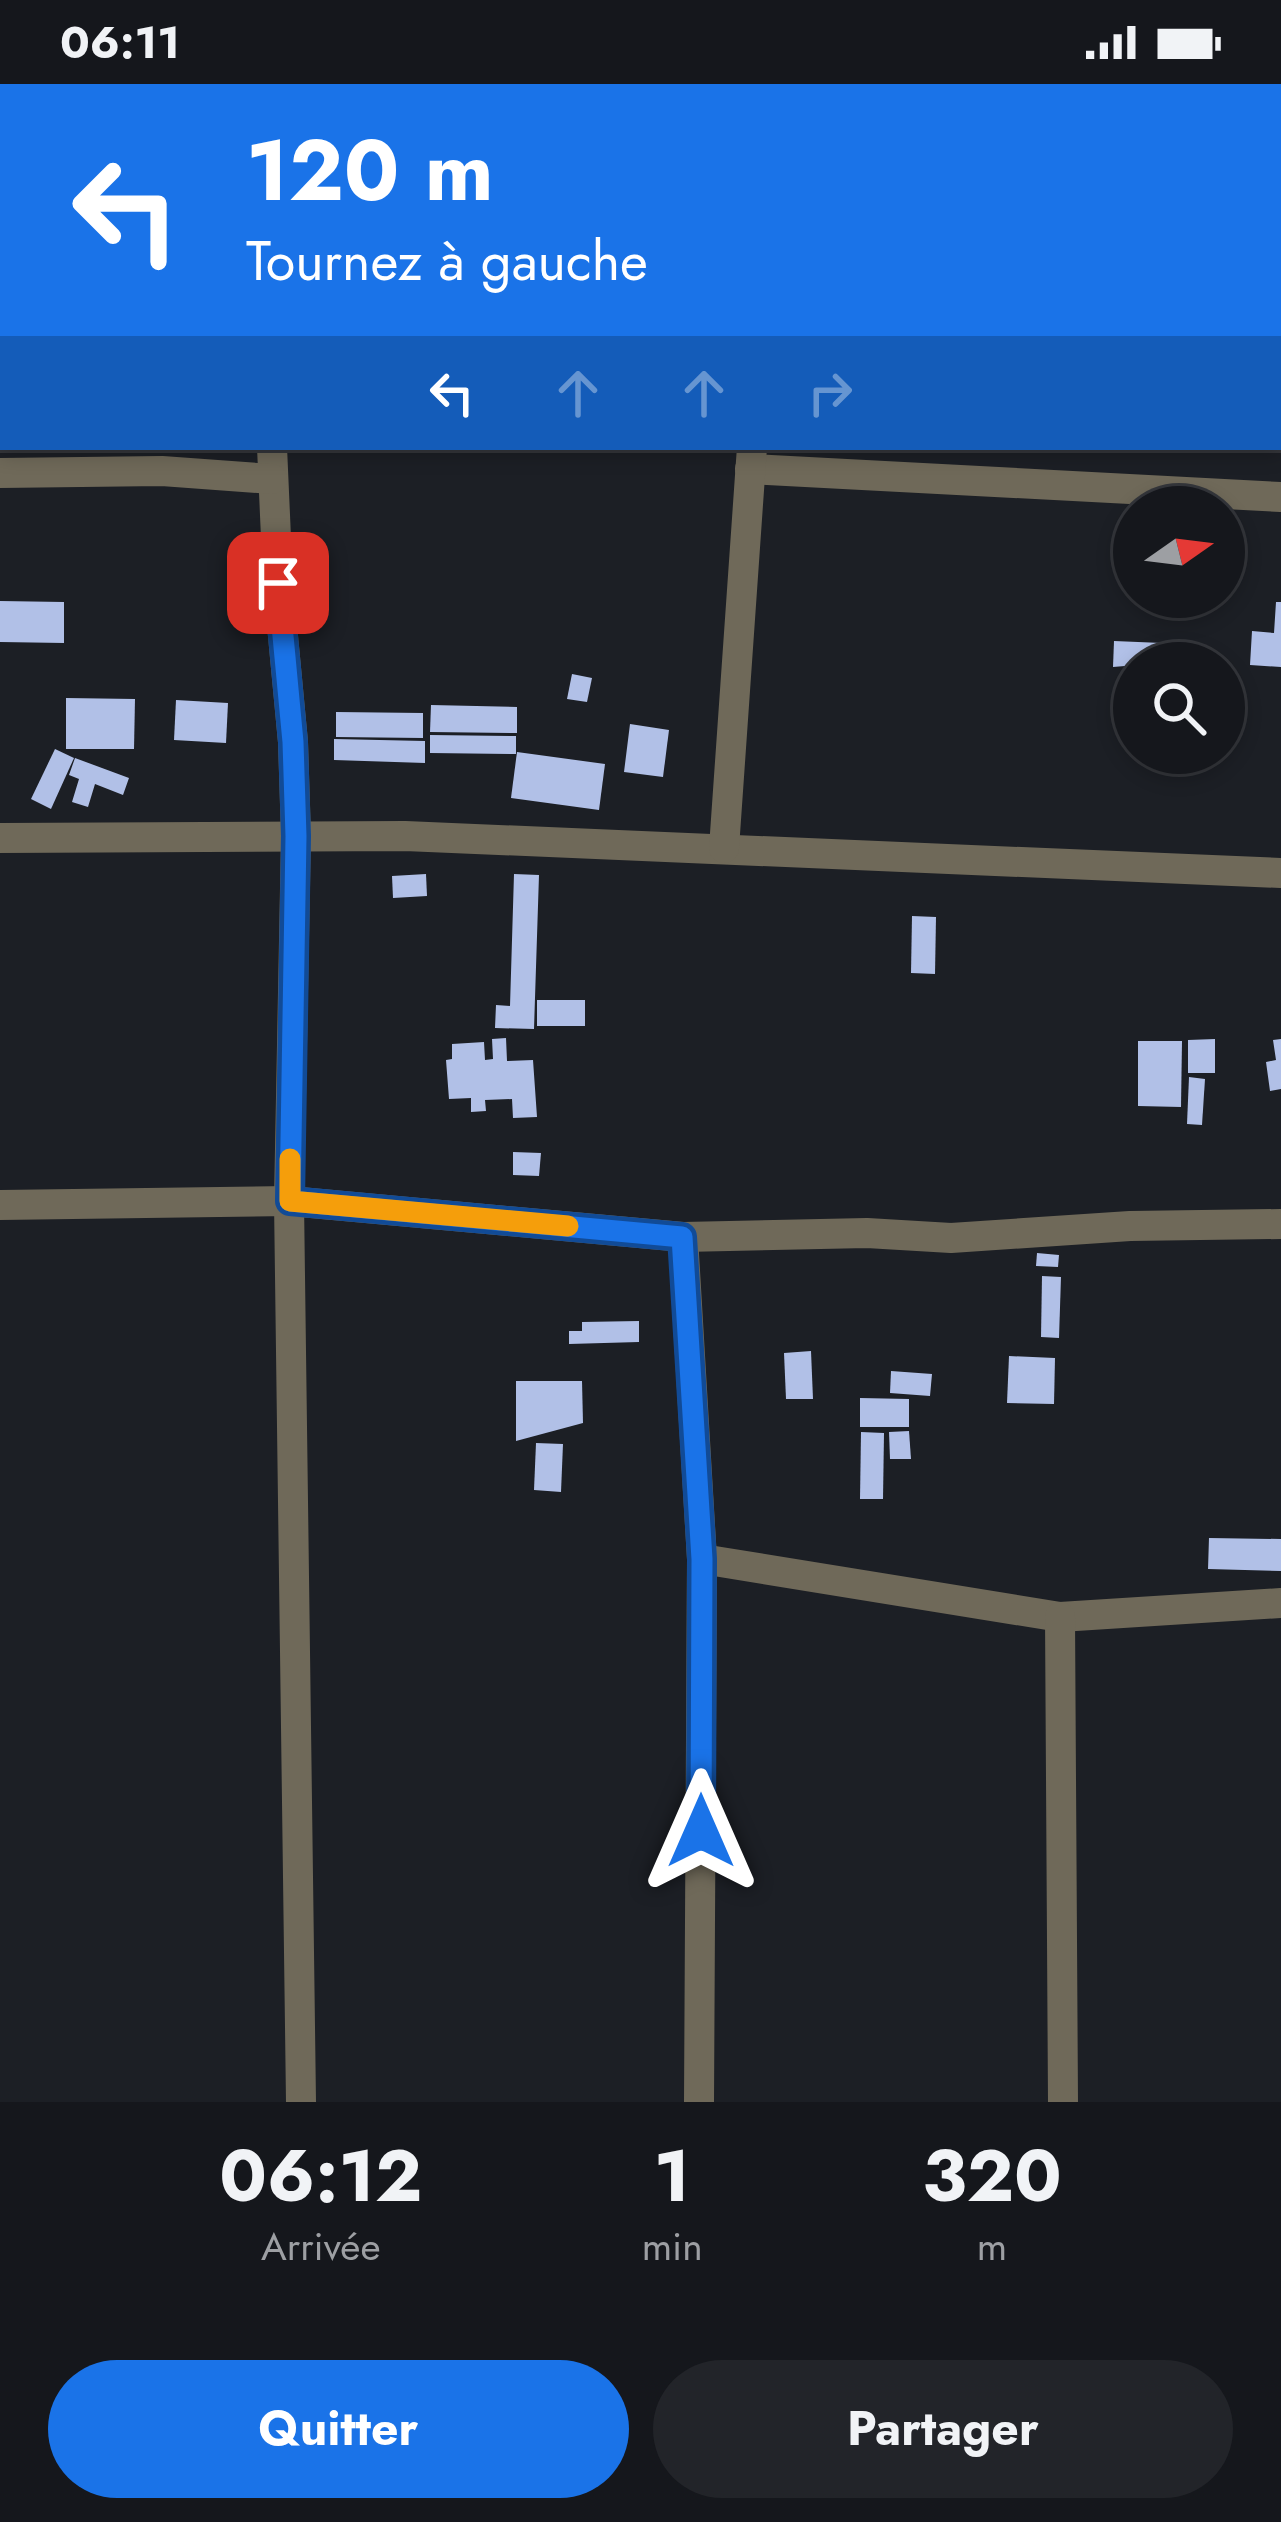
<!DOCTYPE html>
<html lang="fr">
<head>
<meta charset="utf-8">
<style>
  :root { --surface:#15171c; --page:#222429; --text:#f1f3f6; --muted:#9d9fa3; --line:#34363b; --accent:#1a73e8 }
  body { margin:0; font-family:Jost,sans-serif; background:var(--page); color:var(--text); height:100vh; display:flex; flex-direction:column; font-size:45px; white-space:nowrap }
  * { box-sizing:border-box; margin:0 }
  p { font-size:39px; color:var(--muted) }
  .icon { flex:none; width:66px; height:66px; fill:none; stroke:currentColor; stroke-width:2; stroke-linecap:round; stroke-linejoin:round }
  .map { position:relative; height:2018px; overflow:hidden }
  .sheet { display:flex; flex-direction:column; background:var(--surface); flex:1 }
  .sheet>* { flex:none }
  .top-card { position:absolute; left:0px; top:0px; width:1281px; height:366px; box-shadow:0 6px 18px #0003,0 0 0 3px var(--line); background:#1a73e8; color:#fff; overflow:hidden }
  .needle { width:78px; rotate:76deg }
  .controls { position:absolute; left:1113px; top:402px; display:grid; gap:24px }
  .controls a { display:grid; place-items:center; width:132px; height:132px; border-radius:50%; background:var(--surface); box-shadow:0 6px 18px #0003,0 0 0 3px var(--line); font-size:60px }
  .pin { position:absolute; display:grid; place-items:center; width:102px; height:102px; color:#fff; margin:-51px; border-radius:24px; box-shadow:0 6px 18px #0006 }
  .me { position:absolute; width:132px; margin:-66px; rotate:0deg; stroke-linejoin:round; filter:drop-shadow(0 0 9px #0008) }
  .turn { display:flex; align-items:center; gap:42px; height:252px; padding:0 48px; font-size:54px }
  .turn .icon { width:156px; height:156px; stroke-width:2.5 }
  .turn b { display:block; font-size:84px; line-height:102px }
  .lanes { display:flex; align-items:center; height:114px; padding:0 48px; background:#0003; justify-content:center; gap:60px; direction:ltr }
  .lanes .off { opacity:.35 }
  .eta { display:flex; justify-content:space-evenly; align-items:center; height:204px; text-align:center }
  .eta b { font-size:72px; font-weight:700; line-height:84px }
  .button { display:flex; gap:24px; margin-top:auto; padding:24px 48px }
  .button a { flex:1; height:138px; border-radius:72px; background:var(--accent); color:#fff; font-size:48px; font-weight:700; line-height:138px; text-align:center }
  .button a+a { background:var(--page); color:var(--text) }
  .status { display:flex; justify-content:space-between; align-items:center; height:84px; padding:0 60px; background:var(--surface); direction:ltr }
  .status svg { height:33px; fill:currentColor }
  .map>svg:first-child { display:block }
</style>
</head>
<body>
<div class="status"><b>06:11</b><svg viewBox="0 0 49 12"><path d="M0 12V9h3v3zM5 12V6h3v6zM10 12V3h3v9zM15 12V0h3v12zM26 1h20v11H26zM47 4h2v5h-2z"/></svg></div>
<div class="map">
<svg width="1281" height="2018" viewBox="0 0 1281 2018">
  <rect width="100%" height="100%" fill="#1c1f25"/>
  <g fill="#b1c0e7">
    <polygon points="0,517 64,518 64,559 0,558"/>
    <polygon points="1276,518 1281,518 1281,583 1250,581 1252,547 1274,549"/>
    <polygon points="1114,557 1162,559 1161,579 1113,583"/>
    <polygon points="572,590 592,594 587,618 567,615"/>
    <polygon points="66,614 135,615 134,665 66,665"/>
    <polygon points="176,616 228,619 226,659 174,656"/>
    <polygon points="431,621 517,623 517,649 430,648"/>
    <polygon points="336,628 423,629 423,654 336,653"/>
    <polygon points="630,640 669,646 663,693 624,688"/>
    <polygon points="430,651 516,652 516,670 430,669"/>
    <polygon points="334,655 425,657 425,679 334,676"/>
    <polygon points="55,665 74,674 51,725 31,715"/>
    <polygon points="517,668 605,680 599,726 511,714"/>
    <polygon points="75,674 129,694 123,711 95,700 88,723 72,718 79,695 69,691"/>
    <polygon points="426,790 427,812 393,814 392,792"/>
    <polygon points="514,790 539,791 534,945 495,944 496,921 510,922"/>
    <polygon points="912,832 936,833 935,890 911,889"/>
    <rect x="537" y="916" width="48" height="26"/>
    <polygon points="506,954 507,977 533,976 537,1033 513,1034 512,1015 485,1016 486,1027 471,1028 471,1014 449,1015 446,976 452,975 452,960 484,958 485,976 493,975 492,955"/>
    <polygon points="1215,955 1215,989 1188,989 1188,956"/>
    <polygon points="1281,955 1281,1005 1270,1007 1266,978 1276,976 1273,956"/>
    <polygon points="1138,957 1182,957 1181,1023 1138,1022"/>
    <polygon points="1189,993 1205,995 1202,1041 1187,1040"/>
    <polygon points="513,1068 541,1069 539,1092 513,1091"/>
    <polygon points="1037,1169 1059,1171 1058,1183 1036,1182"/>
    <polygon points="1042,1192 1061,1193 1059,1254 1041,1253"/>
    <polygon points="639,1237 639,1258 569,1260 569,1247 582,1247 582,1238"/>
    <polygon points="811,1267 813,1315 786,1315 784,1269"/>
    <polygon points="1009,1272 1055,1274 1054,1320 1007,1319"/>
    <polygon points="891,1287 932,1290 930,1312 890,1309"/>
    <polygon points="516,1297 582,1297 583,1339 516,1357"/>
    <polygon points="860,1314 909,1315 909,1343 860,1343"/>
    <polygon points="909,1347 911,1375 890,1375 889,1348"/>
    <polygon points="861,1348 884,1349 883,1415 860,1415"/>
    <polygon points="536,1359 563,1360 561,1408 534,1406"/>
    <polygon points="1209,1454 1281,1455 1281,1487 1208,1485"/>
  </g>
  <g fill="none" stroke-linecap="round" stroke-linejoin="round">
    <g stroke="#6f6959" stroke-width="30">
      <polyline points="786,1 812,3"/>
      <polyline points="274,3 274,0"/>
      <polyline points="1278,38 1281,38"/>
      <polyline points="272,363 278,499 293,658 296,752 289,1117 301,2018"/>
      <polyline points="750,385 1281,413"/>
      <polyline points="0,389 162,387 272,395"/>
      <polyline points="0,754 405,752 1281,789"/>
      <polyline points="724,764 752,363"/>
      <polyline points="0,1121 289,1117 683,1153 867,1149 951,1154 1130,1142 1281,1140"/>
      <polyline points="683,1153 702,1475 699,2018"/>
      <polyline points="702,1475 1060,1533 1281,1519"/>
      <polyline points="1060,1533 1063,2018"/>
    </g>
  </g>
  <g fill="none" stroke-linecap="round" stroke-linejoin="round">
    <defs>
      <polyline id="route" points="278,499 293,658 296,752 290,1117 682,1153 702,1475 701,1747"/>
    </defs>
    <use href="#route" stroke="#114b97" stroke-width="30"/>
    <use href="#route" stroke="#1a73e8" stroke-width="21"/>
    <polyline stroke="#f59e0b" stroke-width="21" points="290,1075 290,1117 568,1142"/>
  </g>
</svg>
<div class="controls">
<a><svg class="needle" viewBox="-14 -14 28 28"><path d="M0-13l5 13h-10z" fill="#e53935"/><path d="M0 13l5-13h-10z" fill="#9d9fa3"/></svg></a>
<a><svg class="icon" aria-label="search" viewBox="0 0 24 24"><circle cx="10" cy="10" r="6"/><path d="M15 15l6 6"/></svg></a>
</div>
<div class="pin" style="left:278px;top:499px;background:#d93025"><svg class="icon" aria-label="arrive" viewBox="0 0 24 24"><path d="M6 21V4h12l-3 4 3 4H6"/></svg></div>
<svg class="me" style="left:701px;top:1747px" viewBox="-20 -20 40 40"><path d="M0-17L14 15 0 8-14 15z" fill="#1a73e8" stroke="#fff" stroke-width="4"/></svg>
<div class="top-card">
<div class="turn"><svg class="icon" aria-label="left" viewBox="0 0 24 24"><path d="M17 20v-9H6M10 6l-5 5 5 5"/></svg><div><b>120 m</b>Tournez à gauche</div></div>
<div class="lanes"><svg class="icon" aria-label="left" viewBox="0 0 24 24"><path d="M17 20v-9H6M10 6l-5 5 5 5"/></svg><svg class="icon off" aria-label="ahead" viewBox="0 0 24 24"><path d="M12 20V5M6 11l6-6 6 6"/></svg><svg class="icon off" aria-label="ahead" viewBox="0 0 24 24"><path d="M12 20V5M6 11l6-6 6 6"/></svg><svg class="icon off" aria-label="right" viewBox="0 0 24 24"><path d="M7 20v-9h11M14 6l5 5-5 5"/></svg></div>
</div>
</div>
<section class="sheet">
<div class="eta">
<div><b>06:12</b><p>Arrivée</p></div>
<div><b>1</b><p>min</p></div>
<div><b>320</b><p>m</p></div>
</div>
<div class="button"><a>Quitter</a><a>Partager</a></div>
</section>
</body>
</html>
